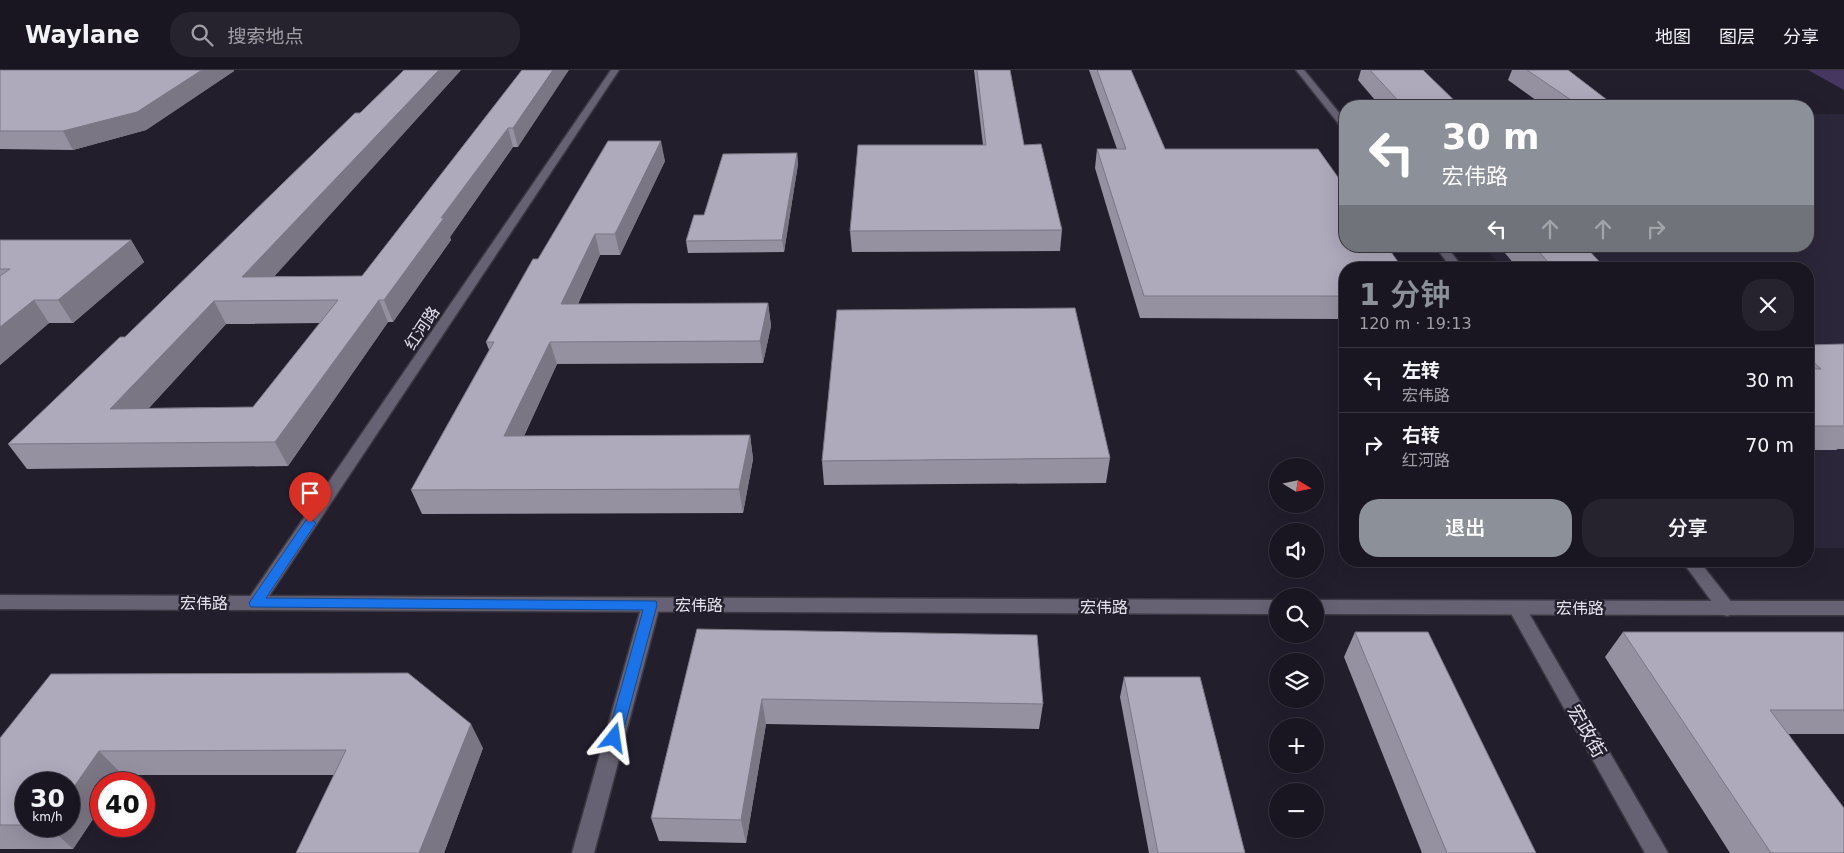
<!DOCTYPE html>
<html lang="zh">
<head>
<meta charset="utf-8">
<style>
  :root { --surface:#1a1621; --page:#27232e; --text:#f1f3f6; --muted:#9f9fa5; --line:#38353f; --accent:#8c9099 }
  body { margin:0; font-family:"DejaVu Sans","Noto Sans SC",sans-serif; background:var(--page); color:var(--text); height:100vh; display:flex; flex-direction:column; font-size:19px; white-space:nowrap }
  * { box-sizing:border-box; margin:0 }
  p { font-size:16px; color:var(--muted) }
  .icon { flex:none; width:28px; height:28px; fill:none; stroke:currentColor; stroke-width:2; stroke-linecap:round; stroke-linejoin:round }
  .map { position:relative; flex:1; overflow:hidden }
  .sheet { position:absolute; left:1339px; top:192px; width:475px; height:305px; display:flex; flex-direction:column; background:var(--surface); border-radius:20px; box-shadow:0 5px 20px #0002,0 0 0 1px var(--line) }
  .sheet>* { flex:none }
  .banner { position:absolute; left:1339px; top:30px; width:475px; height:152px; border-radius:20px; box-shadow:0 5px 20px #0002,0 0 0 1px var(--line); background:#8c9099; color:#fff; overflow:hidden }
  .needle { width:32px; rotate:100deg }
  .tools { position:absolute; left:1269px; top:388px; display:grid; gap:10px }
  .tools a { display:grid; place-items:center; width:55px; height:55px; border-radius:50%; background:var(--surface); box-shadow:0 5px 20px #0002,0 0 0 1px var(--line); font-size:25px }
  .speed { position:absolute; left:15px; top:702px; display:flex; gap:10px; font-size:25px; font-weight:700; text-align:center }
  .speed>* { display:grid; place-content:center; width:65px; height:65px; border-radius:50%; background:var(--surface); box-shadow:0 5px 20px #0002,0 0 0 1px var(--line); line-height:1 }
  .speed small { font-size:12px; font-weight:400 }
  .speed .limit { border:8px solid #d22; background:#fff; color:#111 }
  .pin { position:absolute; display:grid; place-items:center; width:42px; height:42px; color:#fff; margin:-51px -21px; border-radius:50% 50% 50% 0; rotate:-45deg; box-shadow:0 0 5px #0007 }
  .pin .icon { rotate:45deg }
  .me { position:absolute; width:55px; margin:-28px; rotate:15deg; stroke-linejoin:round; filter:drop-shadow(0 0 4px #0008) }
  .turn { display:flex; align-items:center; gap:18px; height:105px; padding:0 20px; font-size:22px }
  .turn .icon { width:65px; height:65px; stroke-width:2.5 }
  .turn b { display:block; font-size:35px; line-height:42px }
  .lanes { display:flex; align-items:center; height:48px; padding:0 20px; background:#0003; justify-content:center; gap:25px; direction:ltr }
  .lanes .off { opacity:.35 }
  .round { display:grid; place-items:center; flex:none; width:52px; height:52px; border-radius:20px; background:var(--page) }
  .head { display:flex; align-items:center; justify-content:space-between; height:85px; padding:0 20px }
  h1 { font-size:30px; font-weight:600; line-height:38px; color:var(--accent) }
  .cta { display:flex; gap:10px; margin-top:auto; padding:10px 20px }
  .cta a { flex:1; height:58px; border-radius:20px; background:var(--accent); color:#fff; font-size:20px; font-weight:600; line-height:58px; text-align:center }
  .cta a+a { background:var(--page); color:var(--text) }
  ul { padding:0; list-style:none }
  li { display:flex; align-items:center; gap:15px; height:65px; padding:0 20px; border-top:1px solid var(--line) }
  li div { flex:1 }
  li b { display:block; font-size:19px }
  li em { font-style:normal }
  header { display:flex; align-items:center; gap:30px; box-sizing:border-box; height:70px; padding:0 25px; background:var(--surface); border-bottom:1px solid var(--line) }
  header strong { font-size:24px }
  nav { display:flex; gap:28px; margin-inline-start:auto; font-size:18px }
  .search { width:350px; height:45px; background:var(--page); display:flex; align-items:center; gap:12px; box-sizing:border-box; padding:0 18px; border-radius:20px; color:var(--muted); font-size:19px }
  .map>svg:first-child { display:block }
</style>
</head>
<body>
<header>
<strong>Waylane</strong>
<div class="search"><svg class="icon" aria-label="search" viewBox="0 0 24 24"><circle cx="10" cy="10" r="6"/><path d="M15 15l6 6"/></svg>搜索地点</div>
<nav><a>地图</a><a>图层</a><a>分享</a></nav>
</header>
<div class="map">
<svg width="1844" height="783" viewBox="0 0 1844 783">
  <rect width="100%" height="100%" fill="#231e2c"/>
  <g fill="#2c263a">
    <polygon points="1363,32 1541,32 1546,36 1366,36"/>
    <polygon points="1808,44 1844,44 1844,478 1808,478 1808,199 1503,199 1484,176 1808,176"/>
  </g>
  <polygon fill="#45375f" points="1808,0 1844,0 1844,20"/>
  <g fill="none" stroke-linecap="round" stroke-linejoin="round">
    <defs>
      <g id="minor">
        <polygon points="611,0 619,0 261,538 255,540 249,538 246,533 249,528"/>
        <polygon points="1296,0 1304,0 1345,50 1345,59 1342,58"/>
        <polygon points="1435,176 1446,176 1464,199 1452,199"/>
        <polygon points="1682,491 1699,491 1733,534 1736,539 1733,544 1727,546 1721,544"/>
        <polygon points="1517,531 1523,533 1668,783 1645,783 1508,538 1511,533"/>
      </g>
      <polygon id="tertiary" points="651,528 657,530 660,535 594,783 572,783 642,535 645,530"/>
      <g id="secondary">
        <polygon points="0,525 1278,530 1278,544 0,539"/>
        <polygon points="1315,530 1844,531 1844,545 1315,544"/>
      </g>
    </defs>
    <use href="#minor" stroke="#3c3843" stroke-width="3"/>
    <use href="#tertiary" stroke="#3c3843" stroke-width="3"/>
    <use href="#secondary" stroke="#3c3843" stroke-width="3"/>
    <use href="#minor" fill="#676273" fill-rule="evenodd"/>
    <use href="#tertiary" fill="#676273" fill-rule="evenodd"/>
    <use href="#secondary" fill="#676273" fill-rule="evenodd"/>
  </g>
  <g fill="#9691a1" fill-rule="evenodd">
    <polygon points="0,0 234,0 234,1 146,60 73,80 0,79"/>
    <path d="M461,0L274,206H362L522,0L518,77H513L450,167L451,170L393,252H388L288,396L27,399L8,374L125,267L360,43ZM320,253L253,337L149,338L226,254Z"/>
    <polygon points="974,0 1010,0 1024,75 1062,160 1060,181 852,182 850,161 983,75"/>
    <polygon points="1089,0 1131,0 1165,79 1345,199 1345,249 1140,248 1095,98 1097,79 1117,79"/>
    <polygon points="1361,0 1370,0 1460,36 1380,36 1358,10"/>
    <polygon points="1512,0 1568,0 1615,36 1544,36 1508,10"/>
    <polygon points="797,83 798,94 784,182 688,183 686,171 704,145"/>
    <polygon points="665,91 620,185 600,185 578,234 768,233 771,256 763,293 557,294 524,366 750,365 753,389 743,443 422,444 411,420 489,280 486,272 538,189"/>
    <polygon points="0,170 131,170 144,192 73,253 49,253 0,295"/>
    <polygon points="1499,176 1585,176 1606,199 1525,199 1522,195 1515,195"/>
    <polygon points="1844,274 1844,379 1838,379 1836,380 1808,380 1808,275"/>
    <polygon points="1110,388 1106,413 824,415 822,391"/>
    <polygon points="697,559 1043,634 1039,659 766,654 746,773 659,771 651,748"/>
    <polygon points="1355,562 1536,783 1422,783 1344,587"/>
    <polygon points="1623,562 1844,562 1844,664 1789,664 1844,783 1730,783 1605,587"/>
    <polygon points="1124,607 1245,783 1149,783 1120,627"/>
    <path d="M0,668L483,678L444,783H296L334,705H123L101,714V737L73,779H0ZM26,714L69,756H26Z"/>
  </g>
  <g fill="#7a7683">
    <polygon points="202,0 234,0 234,1 146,60 73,80 63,61"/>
    <polygon points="439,0 461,0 254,229 242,207"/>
    <polygon points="553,0 569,0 518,77 513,58"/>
    <polygon points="508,58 513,77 450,167 451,170 393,252 384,230 441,148"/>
    <polygon points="661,71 665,91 620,185 615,164"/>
    <polygon points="797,83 798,94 784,182 782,170"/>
    <polygon points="595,164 600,185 567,256 561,234"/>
    <polygon points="131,170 144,192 73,253 58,230"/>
    <polygon points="34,230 49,253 0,295 0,257"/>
    <polygon points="379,230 388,252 288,396 275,372"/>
    <polygon points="214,231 226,254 126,363 110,339"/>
    <polygon points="768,233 771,256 763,293 760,271"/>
    <polygon points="550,272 557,294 513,390 504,366"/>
    <polygon points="750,365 753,389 743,443 739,419"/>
    <polygon points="762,629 766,654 746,773 741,750"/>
    <polygon points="471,654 483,678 444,783 419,783"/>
    <polygon points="99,681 123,705 117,714 101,714 101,737 73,779 48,756 69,756 69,724"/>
  </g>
  <g fill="#aea9bb" stroke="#7a7683" fill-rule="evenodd">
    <polygon points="0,0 202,0 137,42 63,61 0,61"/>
    <path d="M404,0H439L242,207L362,206L522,0H553L513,58H508L441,148H444L384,230H379L275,372L8,374L120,267H125L355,43H360ZM338,230L253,337L110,339L214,231Z"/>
    <polygon points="977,0 1010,0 1024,75 1041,74 1062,160 850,161 858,75 986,75"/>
    <polygon points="1097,0 1131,0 1165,79 1318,79 1345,117 1345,176 1387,176 1403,199 1345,199 1345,226 1144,226 1097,79 1126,79"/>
    <polygon points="1370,0 1423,0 1460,36 1403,36"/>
    <polygon points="1527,0 1568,0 1615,36 1580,36"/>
    <polygon points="608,71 661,71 615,164 595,164 561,234 768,233 760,271 550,272 504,366 750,365 739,419 411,420 494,272 486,272 533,189 538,189"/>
    <polygon points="797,83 782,170 686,171 694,145 704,145 723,84"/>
    <polygon points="0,170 131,170 58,230 34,230 0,257 0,206 10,199 0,199"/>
    <polygon points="1534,176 1585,176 1606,199 1554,199"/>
    <polygon points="1075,238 1110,388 822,391 837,240"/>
    <polygon points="1844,274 1844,356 1808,356 1808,299 1821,299 1808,287 1808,275"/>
    <polygon points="697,559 1037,565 1043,634 762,629 741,750 651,748"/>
    <polygon points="1355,562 1428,562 1536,783 1447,783"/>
    <polygon points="1623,562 1844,562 1844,640 1770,640 1844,738 1844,783 1771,783"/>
    <polygon points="408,603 471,654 419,783 296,783 346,680 99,681 69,724 69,714 26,714 26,755 0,755 0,668 51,604"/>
    <polygon points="1124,607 1200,607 1245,783 1158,783"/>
  </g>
  <polygon fill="#1a73e8" stroke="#114b97" points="310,448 316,453 266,528 656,531 657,535 620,673 614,675 609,673 607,668 643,540 251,537 249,533 251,530 306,450"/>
  <g text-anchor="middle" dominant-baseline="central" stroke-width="5" stroke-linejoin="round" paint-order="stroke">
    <g font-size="16" fill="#e4e1eb" stroke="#231e2c">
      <text transform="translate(422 258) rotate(-56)">红河路</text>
      <text x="204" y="533">宏伟路</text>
      <text x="699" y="535">宏伟路</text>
      <text x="1104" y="537">宏伟路</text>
      <text x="1580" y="538">宏伟路</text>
    </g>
    <g font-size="19" fill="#e4e1eb" stroke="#231e2c">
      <text transform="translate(1587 661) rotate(60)">宏政街</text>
    </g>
  </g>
</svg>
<div class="tools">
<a><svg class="needle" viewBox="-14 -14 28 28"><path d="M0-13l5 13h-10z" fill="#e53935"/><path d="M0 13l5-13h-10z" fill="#9f9fa5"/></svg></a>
<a><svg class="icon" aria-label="sound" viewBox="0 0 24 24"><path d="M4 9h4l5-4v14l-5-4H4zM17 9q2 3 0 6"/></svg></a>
<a><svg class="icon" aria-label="search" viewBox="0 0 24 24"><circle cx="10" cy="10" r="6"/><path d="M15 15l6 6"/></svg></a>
<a><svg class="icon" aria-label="layers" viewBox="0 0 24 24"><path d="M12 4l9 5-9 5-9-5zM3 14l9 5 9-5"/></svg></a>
<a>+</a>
<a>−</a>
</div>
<div class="speed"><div>30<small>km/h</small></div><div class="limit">40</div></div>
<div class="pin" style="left:310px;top:453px;background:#d93025"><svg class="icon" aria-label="arrive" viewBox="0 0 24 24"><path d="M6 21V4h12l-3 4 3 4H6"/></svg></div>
<svg class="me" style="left:614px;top:668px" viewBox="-20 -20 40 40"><path d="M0-17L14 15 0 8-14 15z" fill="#1a73e8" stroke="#fff" stroke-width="4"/></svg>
<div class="banner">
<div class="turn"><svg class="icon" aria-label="left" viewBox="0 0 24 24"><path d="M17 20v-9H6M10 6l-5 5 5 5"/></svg><div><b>30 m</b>宏伟路</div></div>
<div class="lanes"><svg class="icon" aria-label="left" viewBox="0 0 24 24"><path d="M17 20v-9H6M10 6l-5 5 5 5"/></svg><svg class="icon off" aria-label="ahead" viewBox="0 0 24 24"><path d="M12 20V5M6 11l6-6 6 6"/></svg><svg class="icon off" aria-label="ahead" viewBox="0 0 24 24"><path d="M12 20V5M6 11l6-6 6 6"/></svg><svg class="icon off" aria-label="right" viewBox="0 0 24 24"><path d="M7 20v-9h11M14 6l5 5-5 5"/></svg></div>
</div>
<section class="sheet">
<div class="head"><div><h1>1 分钟</h1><p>120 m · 19:13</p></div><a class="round"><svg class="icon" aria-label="close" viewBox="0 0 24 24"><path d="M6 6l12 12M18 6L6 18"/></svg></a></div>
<ul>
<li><svg class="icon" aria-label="left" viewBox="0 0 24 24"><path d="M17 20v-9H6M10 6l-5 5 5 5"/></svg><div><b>左转</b><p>宏伟路</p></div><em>30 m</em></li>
<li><svg class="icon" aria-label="right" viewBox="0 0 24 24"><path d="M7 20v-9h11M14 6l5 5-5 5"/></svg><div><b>右转</b><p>红河路</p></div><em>70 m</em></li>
</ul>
<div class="cta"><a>退出</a><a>分享</a></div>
</section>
</div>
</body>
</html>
